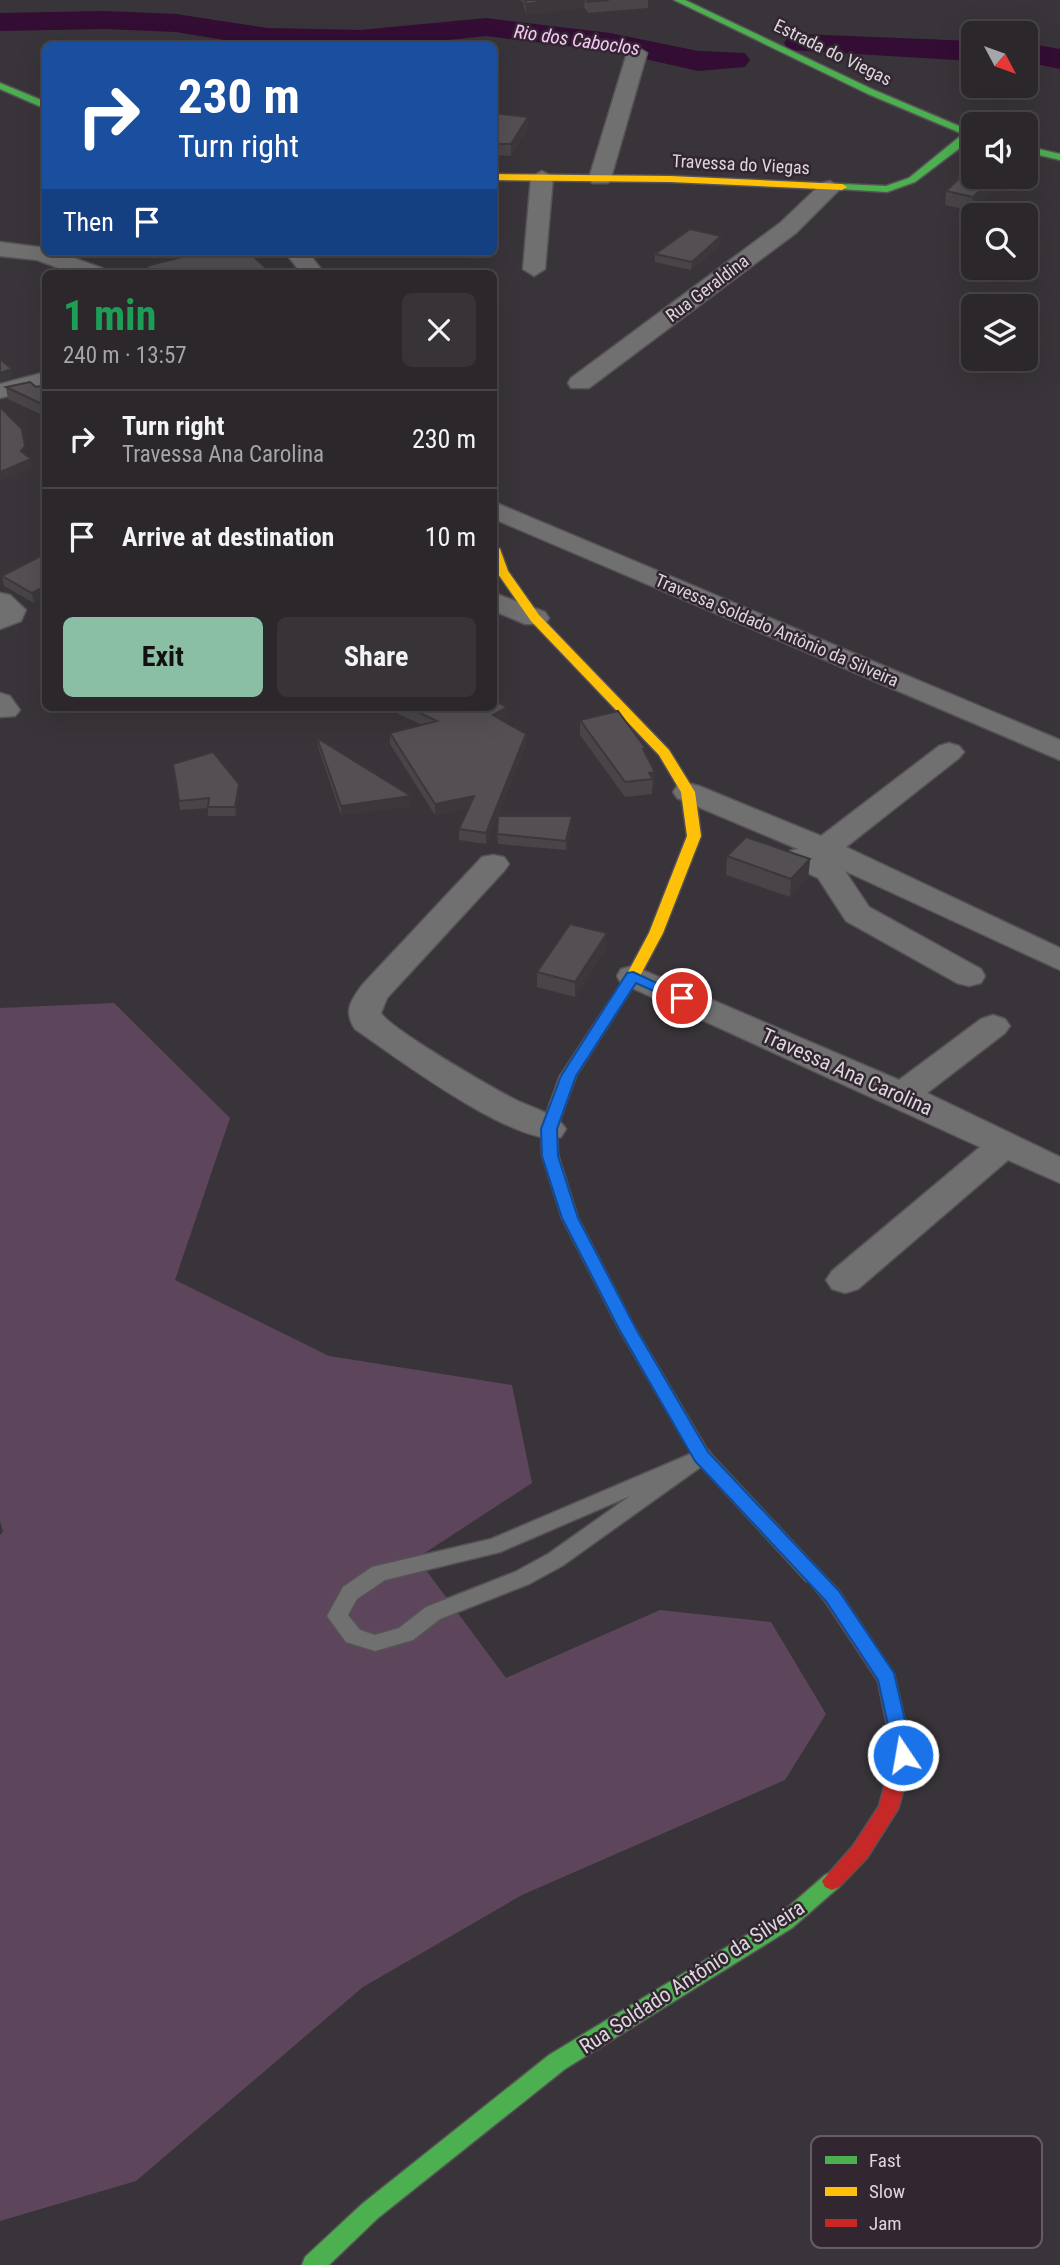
<!DOCTYPE html>
<html lang="en">
<head>
<meta charset="utf-8">
<style>
  :root { --surface:#2b272b; --page:#373337; --text:#f1f3f6; --muted:#a6a5a9; --line:#474447; --accent:#8abfa5 }
  body { margin:0; font-family:"Roboto Condensed",sans-serif; background:var(--page); color:var(--text); height:100vh; display:flex; flex-direction:column; font-size:26px; white-space:nowrap }
  * { box-sizing:border-box; margin:0 }
  p { font-size:23px; color:var(--muted) }
  .icon { flex:none; width:38px; height:38px; fill:none; stroke:currentColor; stroke-width:2; stroke-linecap:round; stroke-linejoin:round }
  .map { position:relative; flex:1; overflow:hidden }
  .details { position:absolute; left:42px; top:270px; width:455px; height:441px; display:flex; flex-direction:column; background:var(--surface); border-radius:10px; box-shadow:0 7px 28px #0002,0 0 0 2px var(--line) }
  .details>* { flex:none }
  .banner { position:absolute; left:42px; top:42px; width:455px; height:214px; border-radius:10px; box-shadow:0 7px 28px #0002,0 0 0 2px var(--line); background:#1a4fa0; color:#fff; overflow:hidden }
  .needle { width:46px; rotate:131deg }
  .buttons { position:absolute; left:961px; top:21px; display:grid; gap:14px }
  .buttons a { display:grid; place-items:center; width:77px; height:77px; border-radius:10px; background:var(--surface); box-shadow:0 7px 28px #0002,0 0 0 2px var(--line); font-size:35px }
  .pin { position:absolute; display:grid; place-items:center; width:60px; height:60px; color:#fff; margin:-30px; border:4px solid #fff; border-radius:50%; box-shadow:0 2px 7px #0007 }
  .me { position:absolute; width:77px; margin:-38px; rotate:348deg; stroke-linejoin:round; filter:drop-shadow(0 0 5px #0008) }
  .turn { display:flex; align-items:center; gap:24px; height:147px; padding:0 21px; font-size:32px }
  .turn .icon { width:91px; height:91px; stroke-width:2.5 }
  .turn b { display:block; font-size:49px; line-height:60px }
  .then { display:flex; align-items:center; height:66px; padding:0 21px; background:#0003; gap:14px; font-size:26px }
  .round { display:grid; place-items:center; flex:none; width:74px; height:74px; border-radius:10px; background:var(--page) }
  .head { display:flex; align-items:center; justify-content:space-between; height:119px; padding:0 21px }
  h1 { font-size:42px; font-weight:700; line-height:52px; color:#1e9e55 }
  .primary-button { display:flex; gap:14px; margin-top:auto; padding:14px 21px }
  .primary-button a { flex:1; height:80px; border-radius:10px; background:var(--accent); color:#111; font-size:28px; font-weight:700; line-height:80px; text-align:center }
  .primary-button a+a { background:var(--page); color:var(--text) }
  ul { padding:0; list-style:none }
  li { display:flex; align-items:center; gap:21px; height:98px; padding:0 21px; border-top:2px solid var(--line) }
  li div { flex:1 }
  li b { display:block; font-size:26px }
  li em { font-style:normal }
  .map>svg:first-child { display:block }
</style>
</head>
<body>
<div class="map">
<svg width="1060" height="2265" viewBox="0 0 1060 2265">
  <rect width="100%" height="100%" fill="#393439"/>
  <polygon fill="#5d465c" points="114,1003 230,1118 175,1280 329,1356 512,1385 532,1483 417,1558 506,1678 660,1610 771,1622 826,1714 785,1780 522,1895 363,1987 136,2181 0,2221 0,1535 3,1532 0,1521 0,1008"/>
  <g fill="none" stroke-linecap="round" stroke-linejoin="round">
    <g fill="#330d33" fill-rule="evenodd">
      <polygon points="105,11 176,14 267,28 361,30 486,18 610,33 698,51 745,53 750,60 745,67 698,71 610,51 486,36 391,46 261,46 176,32 105,29 0,31 0,13"/>
      <polygon points="800,34 973,41 973,61 789,50 784,43 789,36"/>
      <polygon points="1026,43 1060,49 1060,69 1026,62"/>
    </g>
    <defs>
      <path id="lane" d="M702,1449L709,1451L712,1456L709,1461L562,1566L529,1584L440,1619L413,1640L375,1651L346,1642L327,1616L343,1587L372,1567L491,1539ZM630,1496L548,1554L515,1572L426,1607L399,1628L375,1635L360,1630L348,1615L357,1599L385,1580L500,1552Z"/>
      <g id="street">
        <polygon points="637,47 647,53 611,178 608,183 592,183 589,178 627,53"/>
        <polygon points="542,171 553,177 545,269 534,276 523,269 531,177"/>
        <polygon points="830,181 841,188 796,233 589,388 571,388 568,383 571,378 780,223 822,183"/>
        <polygon points="0,242 46,248 46,252 57,252 102,268 105,273 72,273 37,260 0,256"/>
        <polygon points="285,252 308,252 324,273 301,273"/>
        <polygon points="46,372 46,387 0,398 0,384"/>
        <polygon points="494,502 1060,740 1060,760 494,519"/>
        <polygon points="0,593 10,595 26,610 21,621 0,629"/>
        <polygon points="494,593 545,612 549,618 545,624 525,624 494,611"/>
        <polygon points="0,693 10,696 20,710 15,716 0,717"/>
        <polygon points="949,743 959,746 964,752 959,758 846,847 1060,948 1060,970 845,871 869,907 981,969 985,976 981,983 969,986 957,983 846,921 818,878 790,865 785,858 790,851 798,849 677,798 673,792 677,786 688,783 699,786 821,836 939,746"/>
        <path d="M493,855L504,857L509,864L504,871L387,998L381,1013C390,1029 494,1089 516,1100C532,1108 557,1114 566,1129L561,1137C518,1149 394,1056 355,1029C343,1011 351,1000 363,984L482,857Z"/>
        <polygon points="633,966 899,1080 981,1019 993,1015 1005,1019 1010,1026 1005,1033 927,1093 1060,1157 1060,1183 1008,1160 858,1289 845,1293 832,1289 826,1280 832,1271 980,1147 621,983 617,976 621,969"/>
      </g>
      <g id="fast">
        <polygon points="674,0 685,0 874,90 973,132 973,138 915,182 887,192 839,189 837,187 842,184 886,186 909,178 963,134 868,94"/>
        <polygon points="0,83 46,102 46,109 0,89"/>
        <polygon points="1026,146 1060,154 1060,160 1026,152"/>
        <polygon points="558,1098 566,1103 557,1129 558,1155 578,1218 635,1328 708,1451 820,1571 822,1576 820,1581 813,1583 806,1581 696,1461 619,1329 562,1218 542,1155 541,1129 550,1103"/>
        <polygon points="832,1872 839,1875 842,1881 839,1887 792,1928 565,2069 378,2218 329,2265 302,2265 305,2257 362,2204 549,2055 778,1916 825,1875"/>
      </g>
      <g id="slow">
        <polygon points="494,174 670,176 842,184 847,187 842,190 670,182 494,180"/>
        <polygon points="494,545 500,549 508,571 539,615 669,750 695,792 701,836 663,933 640,976 576,1076 566,1103 558,1108 550,1103 560,1076 626,976 649,933 687,836 681,792 659,755 531,621 496,571"/>
      </g>
      <polygon id="jam" points="813,1569 820,1571 839,1591 894,1674 913,1755 898,1809 867,1858 839,1887 832,1890 825,1887 822,1881 853,1846 879,1806 893,1755 878,1681 825,1601 804,1576 806,1571"/>
    </defs>
    <use href="#lane" stroke="#565256" stroke-width="3"/>
    <use href="#street" stroke="#565256" stroke-width="3"/>
    <use href="#fast" stroke="#565256" stroke-width="3"/>
    <use href="#slow" stroke="#565256" stroke-width="3"/>
    <use href="#jam" stroke="#565256" stroke-width="3"/>
    <use href="#lane" fill="#6f706f" fill-rule="evenodd"/>
    <use href="#street" fill="#6f706f" fill-rule="evenodd"/>
    <use href="#fast" fill="#4caf50" fill-rule="evenodd"/>
    <use href="#slow" fill="#ffc107" fill-rule="evenodd"/>
    <use href="#jam" fill="#c62828" fill-rule="evenodd"/>
  </g>
  <g fill="#484447">
    <polygon points="520,0 648,0 648,8 588,13 584,7 526,15 523,2"/>
    <polygon points="494,113 528,128 511,156 494,155"/>
    <polygon points="1008,177 972,211 945,205 946,191"/>
    <polygon points="721,236 721,244 691,270 655,262 655,254"/>
    <polygon points="235,256 272,273 146,273 146,266"/>
    <polygon points="46,385 46,417 8,399 6,387 36,387"/>
    <polygon points="46,553 34,603 4,586 2,576"/>
    <polygon points="398,707 494,707 507,717 502,720 526,745 486,844 459,840 459,829 469,808 435,815 390,744 390,733 422,725 398,714"/>
    <polygon points="580,720 646,754 655,772 654,787 652,788 652,794 625,797 580,735"/>
    <polygon points="317,738 411,806 341,815 318,747"/>
    <polygon points="173,764 239,793 236,816 208,816 208,808 180,810"/>
    <polygon points="572,826 566,850 498,844 497,834"/>
    <polygon points="727,856 810,859 808,878 790,897 726,875"/>
    <polygon points="606,948 575,997 537,987 537,972"/>
  </g>
  <g fill="#3b373a">
    <polygon points="553,0 585,0 584,7 526,15 526,4"/>
    <polygon points="497,83 497,95 494,100 494,88"/>
    <polygon points="528,117 528,128 511,156 511,144"/>
    <polygon points="995,177 1008,177 972,211 973,197"/>
    <polygon points="721,236 721,244 691,270 692,262"/>
    <polygon points="12,369 13,378 0,382 0,373"/>
    <polygon points="31,459 32,468 0,481 0,472"/>
    <polygon points="46,586 46,597 34,603 32,593"/>
    <polygon points="507,707 507,717 493,726 493,715"/>
    <polygon points="526,734 526,745 486,844 486,833"/>
    <polygon points="655,772 654,787 652,788 653,779 649,773"/>
    <polygon points="239,784 239,793 236,816 235,807"/>
    <polygon points="411,796 411,806 341,815 341,806"/>
    <polygon points="474,796 474,807 435,815 435,804"/>
    <polygon points="572,816 572,826 566,850 566,841"/>
    <polygon points="810,859 808,878 790,897 791,879"/>
    <polygon points="607,933 606,948 575,997 575,982"/>
  </g>
  <g fill="#544f53" stroke="#3b373a" stroke-width="2">
    <polygon points="525,0 553,0 526,4"/>
    <polygon points="587,0 609,0 588,2"/>
    <polygon points="494,113 528,117 511,144 494,144"/>
    <polygon points="973,165 973,177 995,177 973,197 946,191"/>
    <polygon points="690,229 721,236 692,262 655,254"/>
    <polygon points="202,252 231,252 235,256 241,252 248,252 272,273 154,273 146,266"/>
    <polygon points="0,359 12,369 0,373"/>
    <polygon points="30,382 36,387 46,385 46,406 6,387"/>
    <polygon points="0,407 22,429 25,446 21,451 31,459 0,472"/>
    <polygon points="46,553 46,586 32,593 2,576"/>
    <polygon points="494,700 507,707 493,715 526,734 486,833 459,829 474,796 435,804 390,733 437,721 407,707 494,707"/>
    <polygon points="618,711 646,749 643,749 655,772 649,773 653,779 625,782 580,720"/>
    <polygon points="317,738 411,796 341,806"/>
    <polygon points="213,752 239,784 235,807 208,807 209,798 179,801 173,764"/>
    <polygon points="498,816 572,816 566,841 497,834"/>
    <polygon points="746,837 810,859 791,879 727,856"/>
    <polygon points="570,924 607,933 575,982 537,972"/>
  </g>
  <polygon fill="#1a73e8" stroke="#114b97" stroke-width="2" points="633,972 689,998 687,1001 676,1001 636,983 576,1076 557,1129 558,1156 578,1218 636,1329 708,1452 839,1591 894,1673 913,1755 910,1761 896,1761 878,1680 826,1601 695,1461 619,1329 562,1218 542,1156 541,1129 561,1076 627,973"/>
  <g text-anchor="middle" dominant-baseline="central" stroke-width="5" stroke-linejoin="round" paint-order="stroke">
    <g font-size="18" fill="#ddd6dd" stroke="#322731">
      <text transform="translate(833 52) rotate(26)">Estrada do Viegas</text>
      <text transform="translate(741 164) rotate(3)">Travessa do Viegas</text>
      <text transform="translate(707 288) rotate(-37)">Rua Geraldina</text>
      <text transform="translate(777 630) rotate(23)">Travessa Soldado Antônio da Silveira</text>
    </g>
    <g font-size="19" font-style="italic" fill="#fdc5fa" stroke="#322731">
      <text transform="translate(577 40) rotate(8)">Rio dos Caboclos</text>
    </g>
    <g font-size="21" fill="#ddd6dd" stroke="#322731">
      <text transform="translate(847 1072) rotate(24)">Travessa Ana Carolina</text>
      <text transform="translate(692 1977) rotate(-33)">Rua Soldado Antônio da Silveira</text>
    </g>
  </g>
  <rect x="811" y="2136" width="231" height="112" rx="10" fill="#322731" stroke="#655c65" stroke-width="2"/>
  <rect x="825" y="2156" width="32" height="8" fill="#4caf50"/>
  <rect x="825" y="2187" width="32" height="9" fill="#ffc107"/>
  <rect x="825" y="2219" width="32" height="8" fill="#c62828"/>
  <g font-size="19" fill="#ddd6dd">
    <text x="869" y="2167">Fast</text>
    <text x="869" y="2198">Slow</text>
    <text x="869" y="2230">Jam</text>
  </g>
</svg>
<div class="buttons">
<a><svg class="needle" viewBox="-14 -14 28 28"><path d="M0-13l5 13h-10z" fill="#e53935"/><path d="M0 13l5-13h-10z" fill="#a6a5a9"/></svg></a>
<a><svg class="icon" aria-label="sound" viewBox="0 0 24 24"><path d="M4 9h4l5-4v14l-5-4H4zM17 9q2 3 0 6"/></svg></a>
<a><svg class="icon" aria-label="search" viewBox="0 0 24 24"><circle cx="10" cy="10" r="6"/><path d="M15 15l6 6"/></svg></a>
<a><svg class="icon" aria-label="layers" viewBox="0 0 24 24"><path d="M12 4l9 5-9 5-9-5zM3 14l9 5 9-5"/></svg></a>
</div>
<div class="pin" style="left:682px;top:998px;background:#d93025"><svg class="icon" aria-label="arrive" viewBox="0 0 24 24"><path d="M6 21V4h12l-3 4 3 4H6"/></svg></div>
<svg class="me" style="left:903px;top:1755px" viewBox="-20 -20 40 40"><circle r="17" fill="#1a73e8" stroke="#fff" stroke-width="3"/><path d="M0-11L8 9 0 5-8 9z" fill="#fff"/></svg>
<div class="banner">
<div class="turn"><svg class="icon" aria-label="right" viewBox="0 0 24 24"><path d="M7 20v-9h11M14 6l5 5-5 5"/></svg><div><b>230 m</b>Turn right</div></div>
<div class="then">Then<svg class="icon" aria-label="arrive" viewBox="0 0 24 24"><path d="M6 21V4h12l-3 4 3 4H6"/></svg></div>
</div>
<section class="details">
<div class="head"><div><h1>1 min</h1><p>240 m · 13:57</p></div><a class="round"><svg class="icon" aria-label="close" viewBox="0 0 24 24"><path d="M6 6l12 12M18 6L6 18"/></svg></a></div>
<ul>
<li><svg class="icon" aria-label="right" viewBox="0 0 24 24"><path d="M7 20v-9h11M14 6l5 5-5 5"/></svg><div><b>Turn right</b><p>Travessa Ana Carolina</p></div><em>230 m</em></li>
<li><svg class="icon" aria-label="arrive" viewBox="0 0 24 24"><path d="M6 21V4h12l-3 4 3 4H6"/></svg><div><b>Arrive at destination</b></div><em>10 m</em></li>
</ul>
<div class="primary-button"><a>Exit</a><a>Share</a></div>
</section>
</div>
</body>
</html>
